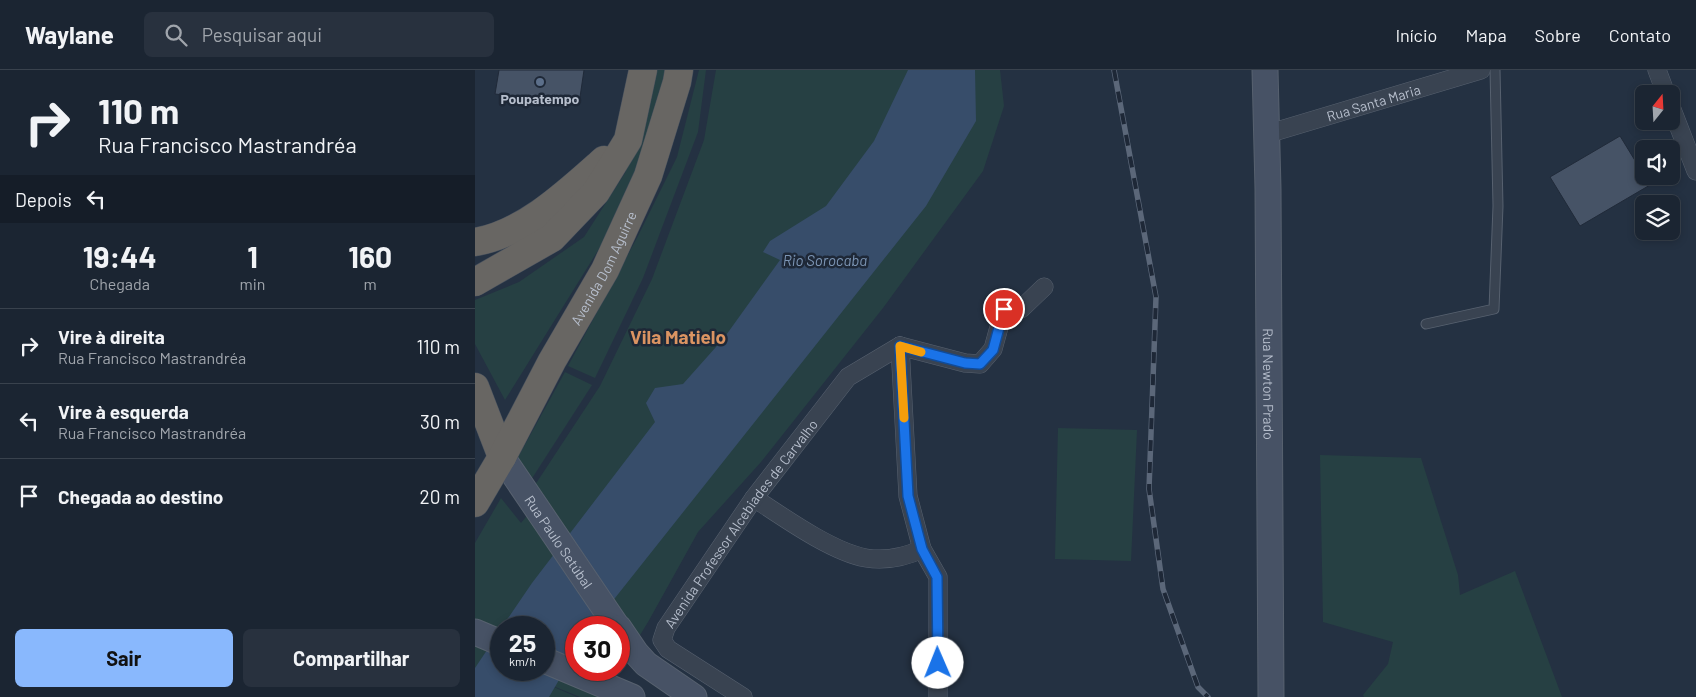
<!DOCTYPE html>
<html lang="pt">
<head>
<meta charset="utf-8">
<style>
  :root { --surface:#1b2532; --page:#28313e; --text:#f1f3f6; --muted:#a0a5ac; --line:#39424d; --accent:#89b8fd }
  body { margin:0; font-family:Barlow,sans-serif; background:var(--page); color:var(--text); height:100vh; display:flex; flex-direction:column; font-size:19px; white-space:nowrap }
  * { box-sizing:border-box; margin:0 }
  p { font-size:16px; color:var(--muted) }
  .icon { flex:none; width:28px; height:28px; fill:none; stroke:currentColor; stroke-width:2; stroke-linecap:round; stroke-linejoin:round }
  .map { position:relative; flex:1; overflow:hidden }
  .drawer { display:flex; flex-direction:column; background:var(--surface); width:475px }
  .drawer>* { flex:none }
  .banner { background:#1b2532; color:var(--text); overflow:hidden }
  .needle { width:32px; rotate:18deg }
  .buttons { position:absolute; left:1160px; top:15px; display:grid; gap:10px }
  .buttons a { display:grid; place-items:center; width:45px; height:45px; border-radius:8px; background:var(--surface); box-shadow:0 2px 8px #0003,0 0 0 1px var(--line); font-size:25px }
  .speed { position:absolute; left:15px; top:546px; display:flex; gap:10px; font-size:25px; font-weight:700; text-align:center }
  .speed>* { display:grid; place-content:center; width:65px; height:65px; border-radius:50%; background:var(--surface); box-shadow:0 2px 8px #0003,0 0 0 1px var(--line); line-height:1 }
  .speed small { font-size:12px; font-weight:400 }
  .speed .limit { border:8px solid #d22; background:#fff; color:#111 }
  .pin { position:absolute; display:grid; place-items:center; width:42px; height:42px; color:#fff; margin:-21px; border:2px solid #fff; border-radius:50%; box-shadow:0 1px 5px #0007 }
  .me { position:absolute; width:55px; margin:-28px; rotate:359deg; stroke-linejoin:round; filter:drop-shadow(0 0 4px #0008) }
  .turn { display:flex; align-items:center; gap:18px; height:105px; padding:0 15px; font-size:22px }
  .turn .icon { width:65px; height:65px; stroke-width:2.5 }
  .turn b { display:block; font-size:35px; line-height:42px }
  .then { display:flex; align-items:center; height:48px; padding:0 15px; background:#0003; gap:10px; font-size:19px }
  .eta { display:flex; justify-content:space-evenly; align-items:center; height:85px; text-align:center }
  .eta b { font-size:30px; font-weight:700; line-height:35px }
  .action { display:flex; gap:10px; margin-top:auto; padding:10px 15px }
  .action a { flex:1; height:58px; border-radius:8px; background:var(--accent); color:#111; font-size:20px; font-weight:700; line-height:58px; text-align:center }
  .action a+a { background:var(--page); color:var(--text) }
  ul { padding:0; list-style:none }
  li { display:flex; align-items:center; gap:15px; height:75px; padding:0 15px; border-top:1px solid var(--line) }
  li div { flex:1 }
  li b { display:block; font-size:19px }
  li em { font-style:normal }
  header { display:flex; align-items:center; gap:30px; box-sizing:border-box; height:70px; padding:0 25px; background:var(--surface); border-bottom:1px solid var(--line) }
  header strong { font-size:24px }
  nav { display:flex; gap:28px; margin-inline-start:auto; font-size:18px }
  .search { width:350px; height:45px; background:var(--page); display:flex; align-items:center; gap:12px; box-sizing:border-box; padding:0 18px; border-radius:8px; color:var(--muted); font-size:19px }
  main { display:flex; flex:1; min-height:0 }
  .map>svg:first-child { display:block }
</style>
</head>
<body>
<header>
<strong>Waylane</strong>
<div class="search"><svg class="icon" aria-label="search" viewBox="0 0 24 24"><circle cx="10" cy="10" r="6"/><path d="M15 15l6 6"/></svg>Pesquisar aqui</div>
<nav><a>Início</a><a>Mapa</a><a>Sobre</a><a>Contato</a></nav>
</header>
<main>
<section class="drawer">
<div class="banner">
<div class="turn"><svg class="icon" aria-label="right" viewBox="0 0 24 24"><path d="M7 20v-9h11M14 6l5 5-5 5"/></svg><div><b>110 m</b>Rua Francisco Mastrandréa</div></div>
<div class="then">Depois<svg class="icon" aria-label="left" viewBox="0 0 24 24"><path d="M17 20v-9H6M10 6l-5 5 5 5"/></svg></div>
</div>
<div class="eta">
<div><b>19:44</b><p>Chegada</p></div>
<div><b>1</b><p>min</p></div>
<div><b>160</b><p>m</p></div>
</div>
<ul>
<li><svg class="icon" aria-label="right" viewBox="0 0 24 24"><path d="M7 20v-9h11M14 6l5 5-5 5"/></svg><div><b>Vire à direita</b><p>Rua Francisco Mastrandréa</p></div><em>110 m</em></li>
<li><svg class="icon" aria-label="left" viewBox="0 0 24 24"><path d="M17 20v-9H6M10 6l-5 5 5 5"/></svg><div><b>Vire à esquerda</b><p>Rua Francisco Mastrandréa</p></div><em>30 m</em></li>
<li><svg class="icon" aria-label="arrive" viewBox="0 0 24 24"><path d="M6 21V4h12l-3 4 3 4H6"/></svg><div><b>Chegada ao destino</b></div><em>20 m</em></li>
</ul>
<div class="action"><a>Sair</a><a>Compartilhar</a></div>
</section>
<div class="map">
<svg width="1221" height="627" viewBox="0 0 1221 627">
  <rect width="100%" height="100%" fill="#243142"/>
  <g fill="#264043" fill-rule="evenodd">
    <polygon points="181,0 195,0 159,117 122,182 30,330 0,274 0,230 44,212 109,167 150,103 176,31"/>
    <polygon points="224,0 231,0 223,62 168,208 120,308 93,296 163,166 202,87"/>
    <path d="M241,0H525L529,36L508,101L408,238L286,392L223,462L173,552L127,627H105L41,601L102,627H0V473L26,428L46,453L69,425L60,415L125,316L177,209L229,70ZM26,558H69V600H26ZM101,558H144V600H101Z"/>
    <polygon points="90,302 117,315 54,413 42,389"/>
    <polygon points="583,358 662,360 656,491 580,489"/>
    <polygon points="845,385 946,388 983,505 985,525 1040,501 1087,627 889,627 888,625 913,594 918,572 848,552"/>
  </g>
  <polygon fill="#374d6a" points="433,0 500,0 501,51 451,136 117,557 101,558 101,581 74,627 0,627 0,598 26,559 26,600 69,600 69,558 27,557 57,513 180,352 171,333 180,318 208,314 249,268 305,190 288,182 295,171 351,136 399,71"/>
  <g fill="#465366" stroke="#202a39">
    <polygon points="24,0 109,0 104,34 20,24"/>
    <polygon points="1145,66 1175,115 1105,156 1075,107"/>
  </g>
  <g fill="none" stroke-linecap="round" stroke-linejoin="round">
    <defs>
      <polyline id="service" points="951,254 1019,239 1023,136 1020,0"/>
      <g id="minor">
        <polyline points="1182,0 1191,24"/>
        <polyline points="1196,37 1221,101"/>
        <path id="s1" d="M792,64L1006,0"/>
        <polyline points="425,276 433,426 447,479 463,507 463,627"/>
        <polyline points="425,276 490,293 505,294 518,279 529,239 546,239 569,217"/>
        <path d="M279,428C308,447 357,482 391,488C410,491 430,487 447,479"/>
        <path id="s2" d="M268,627L193,579L187,570L191,558L279,428L373,307L425,276"/>
      </g>
      <g id="secondary">
        <path id="s3" d="M790,0L793,119L796,627"/>
        <path id="s4" d="M27,387L143,558"/>
        <polyline points="144,558 161,583 171,594 219,627"/>
        <polyline points="0,562 26,573"/>
        <polyline points="69,590 157,627"/>
      </g>
      <g id="trunk">
        <path d="M0,172C49,164 93,122 129,90"/>
        <polyline points="0,212 77,168 121,122 153,70 168,0"/>
        <polyline points="0,317 27,387"/>
        <path id="s5" d="M0,433L27,387L77,291L130,200L173,106L202,12L204,0"/>
      </g>
    </defs>
    <use href="#service" stroke="#57616f" stroke-width="11"/>
    <use href="#minor" stroke="#57616f" stroke-width="19"/>
    <use href="#secondary" stroke="#57616f" stroke-width="27"/>
    <use href="#trunk" stroke="#444e5c" stroke-width="29"/>
    <use href="#service" stroke="#394351" stroke-width="9"/>
    <use href="#minor" stroke="#394351" stroke-width="18"/>
    <use href="#secondary" stroke="#475265" stroke-width="25"/>
    <use href="#trunk" stroke="#686663" stroke-width="28"/>
    <defs>
      <polyline id="rail" points="639,0 681,227 674,419 688,519 723,617 733,627"/>
    </defs>
    <use href="#rail" stroke="#5b6779" stroke-width="5.5"/>
    <use href="#rail" stroke="#1e2837" stroke-width="4" stroke-dasharray="11" stroke-linecap="butt"/>
  </g>
  <g fill="none" stroke-linecap="round" stroke-linejoin="round">
    <defs>
      <polyline id="route" points="463,593 462,507 447,479 433,426 425,276 490,293 505,294 518,280 529,239"/>
    </defs>
    <use href="#route" stroke="#114b97" stroke-width="12"/>
    <use href="#route" stroke="#1a73e8" stroke-width="9"/>
    <polyline stroke="#f59e0b" stroke-width="9" points="429,348 425,276 446,282"/>
  </g>
  <circle fill="#5c6f8a" stroke="#1e2837" stroke-width="2" cx="65" cy="12" r="5"/>
  <g text-anchor="middle" dominant-baseline="central" stroke-width="5" stroke-linejoin="round" paint-order="stroke">
    <g font-size="14" font-weight="bold" fill="#b6becc" stroke="#1e2837">
      <text x="65" y="28">Poupatempo</text>
    </g>
    <g font-size="14" fill="#b6becc" stroke="#1e2837">
      <text stroke="none"><textPath href="#s1" startOffset="111">Rua Santa Maria</textPath></text>
      <text stroke="none"><textPath href="#s5" startOffset="268">Avenida Dom Aguirre</textPath></text>
      <text stroke="none"><textPath href="#s3" startOffset="314">Rua Newton Prado</textPath></text>
      <text stroke="none"><textPath href="#s2" startOffset="241">Avenida Professor Alcebiades de Carvalho</textPath></text>
      <text stroke="none"><textPath href="#s4" startOffset="102">Rua Paulo Setúbal</textPath></text>
    </g>
    <g font-size="15" font-style="italic" fill="#7c95b4" stroke="#1e2837">
      <text x="350" y="190">Rio Sorocaba</text>
    </g>
    <g font-size="19" font-weight="bold" fill="#db9462" stroke="#1e2837">
      <text x="203" y="266">Vila Matielo</text>
    </g>
  </g>
</svg>
<div class="buttons">
<a><svg class="needle" viewBox="-14 -14 28 28"><path d="M0-13l5 13h-10z" fill="#e53935"/><path d="M0 13l5-13h-10z" fill="#a0a5ac"/></svg></a>
<a><svg class="icon" aria-label="sound" viewBox="0 0 24 24"><path d="M4 9h4l5-4v14l-5-4H4zM17 9q2 3 0 6"/></svg></a>
<a><svg class="icon" aria-label="layers" viewBox="0 0 24 24"><path d="M12 4l9 5-9 5-9-5zM3 14l9 5 9-5"/></svg></a>
</div>
<div class="speed"><div>25<small>km/h</small></div><div class="limit">30</div></div>
<div class="pin" style="left:529px;top:239px;background:#d93025"><svg class="icon" aria-label="arrive" viewBox="0 0 24 24"><path d="M6 21V4h12l-3 4 3 4H6"/></svg></div>
<svg class="me" style="left:463px;top:593px" viewBox="-20 -20 40 40"><circle r="19" fill="#fff"/><path d="M0-13L10 11 0 6-10 11z" fill="#1a73e8"/></svg>
</div>
</main>
</body>
</html>
